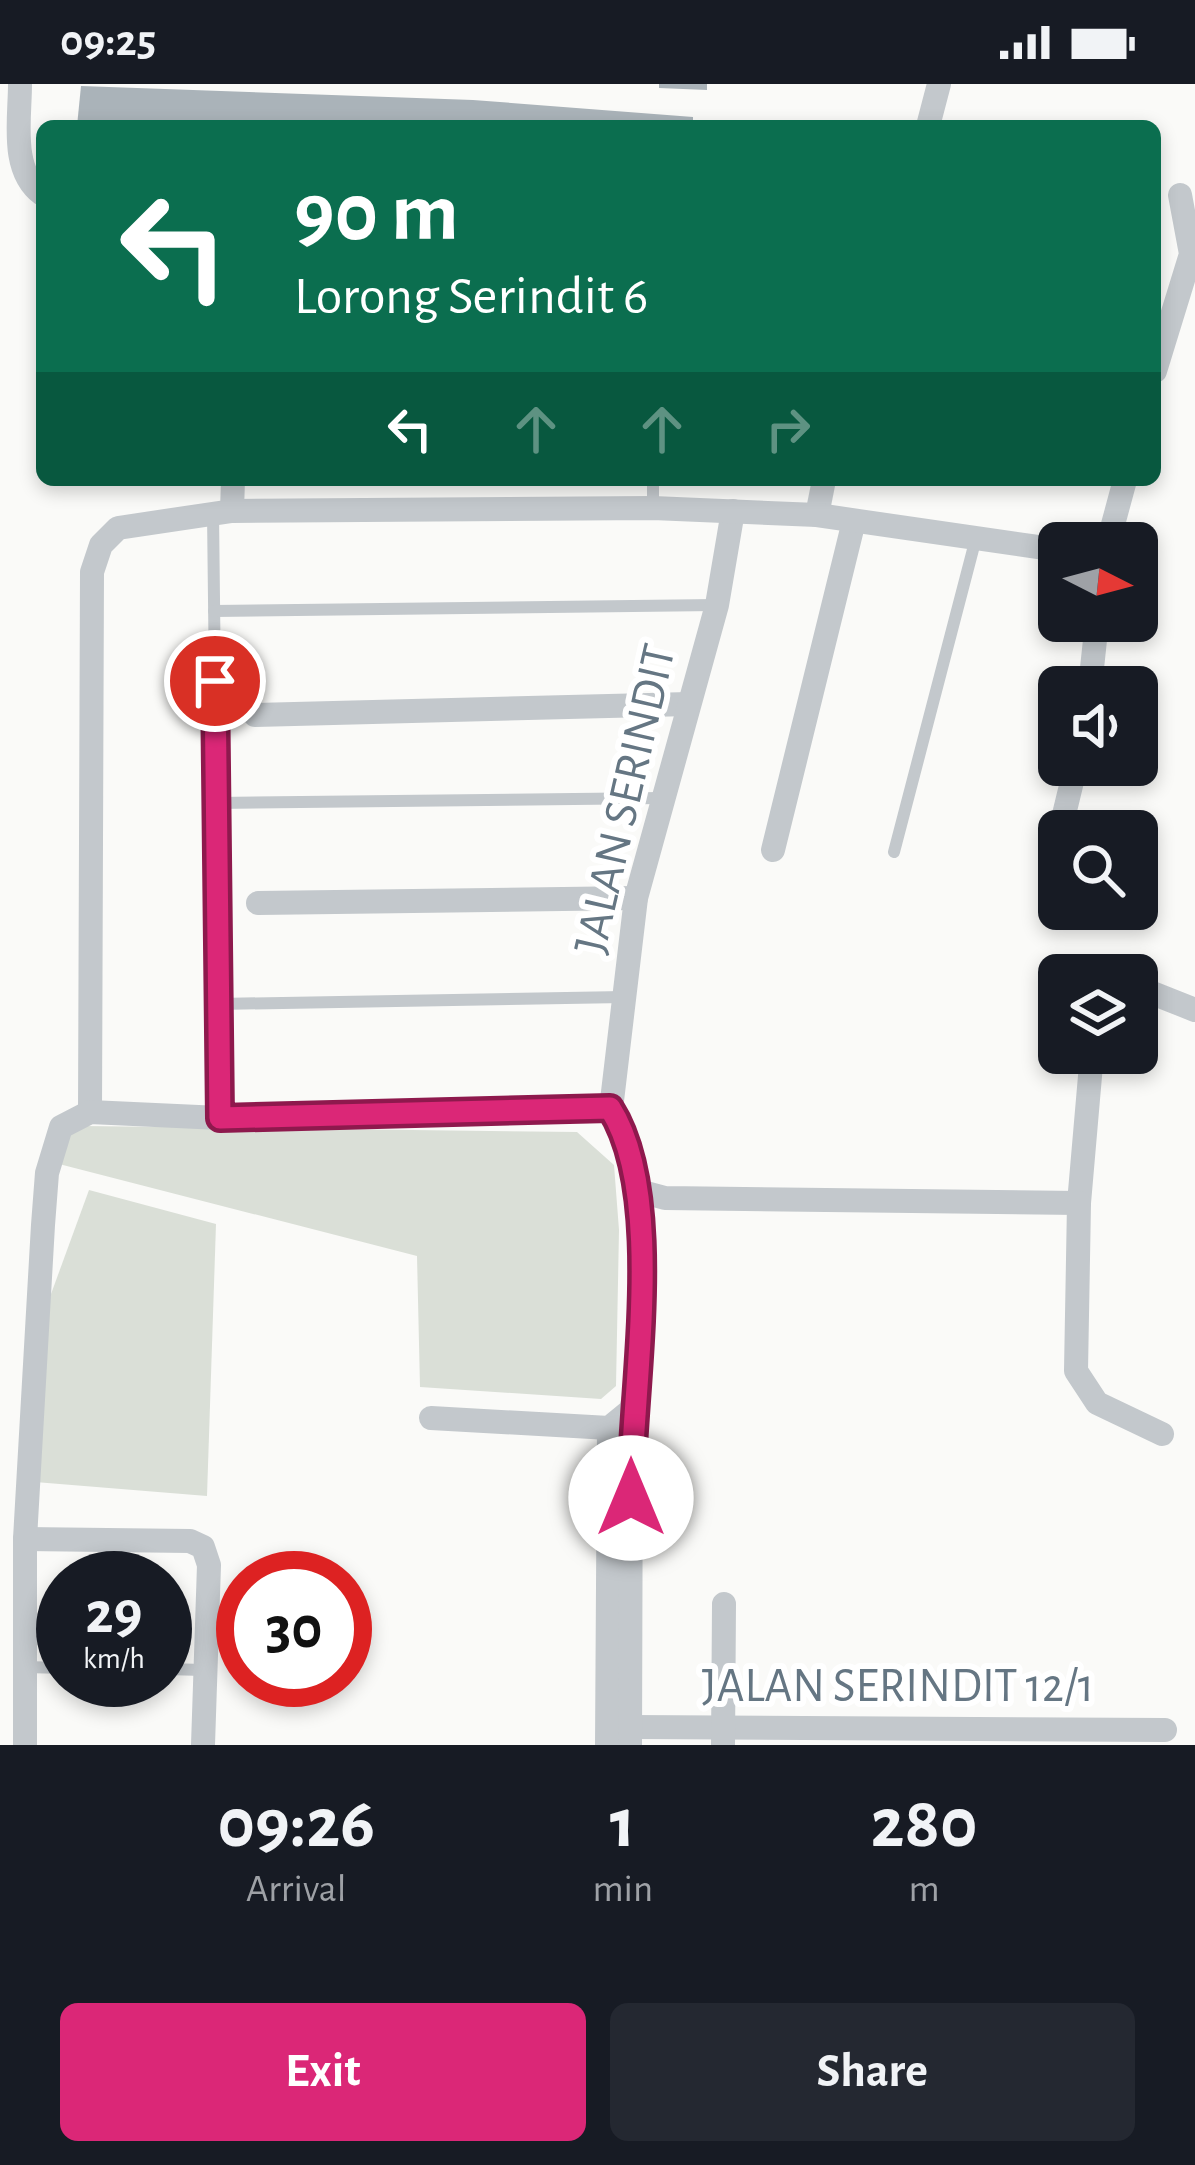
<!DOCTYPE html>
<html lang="en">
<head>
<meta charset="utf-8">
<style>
  :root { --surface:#171b24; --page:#242831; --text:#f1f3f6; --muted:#9ea1a6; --accent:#db2777 }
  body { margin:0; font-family:"Alegreya Sans",sans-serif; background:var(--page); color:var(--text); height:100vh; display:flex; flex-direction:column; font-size:45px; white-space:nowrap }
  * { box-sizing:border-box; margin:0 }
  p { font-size:39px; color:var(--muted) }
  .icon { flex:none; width:66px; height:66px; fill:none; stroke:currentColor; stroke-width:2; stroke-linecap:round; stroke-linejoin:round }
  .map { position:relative; height:1661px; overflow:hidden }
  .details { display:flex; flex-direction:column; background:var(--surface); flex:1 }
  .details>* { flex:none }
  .banner { position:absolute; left:36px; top:36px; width:1125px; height:366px; border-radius:18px; box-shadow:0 6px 18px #0003; background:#0b6e4f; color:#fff; overflow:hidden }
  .needle { width:78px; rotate:96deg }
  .tools { position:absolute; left:1038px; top:438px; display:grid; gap:24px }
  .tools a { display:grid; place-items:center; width:120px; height:120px; border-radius:18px; background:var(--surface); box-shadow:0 6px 18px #0003; font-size:60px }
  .speed { position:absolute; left:36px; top:1467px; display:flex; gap:24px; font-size:60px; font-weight:700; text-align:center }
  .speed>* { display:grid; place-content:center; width:156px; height:156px; border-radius:50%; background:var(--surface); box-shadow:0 6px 18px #0003; line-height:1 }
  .speed small { font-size:30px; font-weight:400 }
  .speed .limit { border:18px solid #d22; background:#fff; color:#111 }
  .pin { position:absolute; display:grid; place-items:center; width:102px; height:102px; color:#fff; margin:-51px; border:6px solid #fff; border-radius:50%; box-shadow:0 3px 12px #0007 }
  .me { position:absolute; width:132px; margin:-66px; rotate:0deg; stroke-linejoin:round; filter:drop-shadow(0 0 9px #0008) }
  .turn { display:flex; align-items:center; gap:42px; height:252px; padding:0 60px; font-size:54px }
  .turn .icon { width:156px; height:156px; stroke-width:2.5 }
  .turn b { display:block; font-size:84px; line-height:102px }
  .lanes { display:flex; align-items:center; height:114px; padding:0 60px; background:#0003; justify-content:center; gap:60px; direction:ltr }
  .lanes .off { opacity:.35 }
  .eta { display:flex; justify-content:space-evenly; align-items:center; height:204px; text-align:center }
  .eta b { font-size:72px; font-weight:700; line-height:84px }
  .action { display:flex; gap:24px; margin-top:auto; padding:24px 60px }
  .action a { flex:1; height:138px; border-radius:18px; background:var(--accent); color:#fff; font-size:48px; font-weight:700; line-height:138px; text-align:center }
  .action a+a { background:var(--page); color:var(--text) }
  .status { display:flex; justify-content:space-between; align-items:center; height:84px; padding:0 60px; background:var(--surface); direction:ltr }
  .status svg { height:33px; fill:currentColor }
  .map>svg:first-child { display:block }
</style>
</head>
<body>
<div class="status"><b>09:25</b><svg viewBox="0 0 49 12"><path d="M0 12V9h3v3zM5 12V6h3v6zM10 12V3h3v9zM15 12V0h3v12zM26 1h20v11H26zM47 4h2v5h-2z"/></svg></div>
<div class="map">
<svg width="1195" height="1661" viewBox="0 0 1195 1661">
  <rect width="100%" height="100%" fill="#fafaf8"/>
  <g fill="#dadfd7">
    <polygon points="83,1042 577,1048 614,1081 619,1146 616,1302 601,1315 420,1303 417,1172 59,1080 63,1054"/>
    <polygon points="89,1106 216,1140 207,1412 35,1398 47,1221"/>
  </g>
  <g fill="#aab3b9">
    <polygon points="659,0 707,0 707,6 659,4"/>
    <polygon points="81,2 473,16 693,33 693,42 77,42"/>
  </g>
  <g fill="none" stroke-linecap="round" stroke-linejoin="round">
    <g stroke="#c3c8cc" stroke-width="12">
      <polyline points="653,396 653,424"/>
      <polyline points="213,429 220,1034"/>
      <polyline points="214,527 716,521"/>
      <polyline points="217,719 662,714"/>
      <polyline points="894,768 976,454"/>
      <polyline points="219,920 624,913"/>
      <polyline points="26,1583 63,1584"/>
      <polyline points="165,1585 204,1586"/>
    </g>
    <g stroke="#c3c8cc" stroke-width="24">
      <path d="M20,0C20,36 10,86 42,110"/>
      <polyline points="928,42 939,0"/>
      <polyline points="1155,287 1191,170 1180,111"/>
      <polyline points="232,427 233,396"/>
      <polyline points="817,431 824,396"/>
      <polyline points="1108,459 1125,396"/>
      <polyline points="1090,603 1097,537"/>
      <polyline points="255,631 689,620"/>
      <polyline points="1060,747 1076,681"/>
      <polyline points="773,766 854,437"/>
      <polyline points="1052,779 1059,749"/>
      <polyline points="258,819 636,814"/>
      <polyline points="1098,891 1098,885 1112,891"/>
      <polyline points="1137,903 1195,926"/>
      <polyline points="611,1025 636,814 717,521 733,427"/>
      <polyline points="90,1028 92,488 101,461 118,444 232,427 653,424 817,431 1059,466"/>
      <polyline points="639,1107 665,1114 1079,1119 1092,969"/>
      <polyline points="1079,1119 1076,1287 1097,1319 1162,1350"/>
      <path d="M431,1334L609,1344L631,1326L637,1300C638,1212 659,1102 611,1025"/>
      <polyline points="25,1455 190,1457 203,1463 209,1481 203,1661"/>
      <polyline points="631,1643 1165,1646"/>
      <polyline points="25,1661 25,1455 43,1141 47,1089 61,1043 90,1028 220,1034 611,1025"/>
      <polyline points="607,1661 609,1344"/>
      <polyline points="630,1661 631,1326"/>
      <polyline points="723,1661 724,1520"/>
    </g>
  </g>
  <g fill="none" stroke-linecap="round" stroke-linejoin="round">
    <defs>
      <path id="route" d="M215,597L220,1034L610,1024C667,1113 631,1308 631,1414"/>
    </defs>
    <use href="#route" stroke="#8e194d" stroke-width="30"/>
    <use href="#route" stroke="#db2777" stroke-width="21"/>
  </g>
  <g text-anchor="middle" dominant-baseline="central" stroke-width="12" stroke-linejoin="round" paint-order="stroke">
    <g font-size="48" fill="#657683" stroke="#fff">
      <text transform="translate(626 715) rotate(-77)">JALAN SERINDIT</text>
      <text x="898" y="1603">JALAN SERINDIT 12/1</text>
    </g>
  </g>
</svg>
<div class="tools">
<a><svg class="needle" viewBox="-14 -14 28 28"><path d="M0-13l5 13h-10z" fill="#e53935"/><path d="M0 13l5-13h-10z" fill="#9ea1a6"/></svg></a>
<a><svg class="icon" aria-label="sound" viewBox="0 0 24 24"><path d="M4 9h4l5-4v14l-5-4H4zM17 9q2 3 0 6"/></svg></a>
<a><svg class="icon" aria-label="search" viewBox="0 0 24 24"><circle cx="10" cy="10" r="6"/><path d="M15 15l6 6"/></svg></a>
<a><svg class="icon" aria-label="layers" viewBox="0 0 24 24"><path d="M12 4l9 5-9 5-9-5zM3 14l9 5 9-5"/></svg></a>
</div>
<div class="speed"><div>29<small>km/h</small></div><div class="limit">30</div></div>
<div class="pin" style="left:215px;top:597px;background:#d93025"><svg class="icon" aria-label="arrive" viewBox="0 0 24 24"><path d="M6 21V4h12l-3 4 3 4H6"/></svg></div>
<svg class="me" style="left:631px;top:1414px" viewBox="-20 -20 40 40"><circle r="19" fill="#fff"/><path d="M0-13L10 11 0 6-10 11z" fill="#db2777"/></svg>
<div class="banner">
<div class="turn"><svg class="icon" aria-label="left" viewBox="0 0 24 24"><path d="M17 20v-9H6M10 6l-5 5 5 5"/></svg><div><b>90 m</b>Lorong Serindit 6</div></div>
<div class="lanes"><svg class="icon" aria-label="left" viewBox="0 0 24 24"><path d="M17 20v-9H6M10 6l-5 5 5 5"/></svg><svg class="icon off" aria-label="ahead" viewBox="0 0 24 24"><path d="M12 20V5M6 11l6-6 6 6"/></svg><svg class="icon off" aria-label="ahead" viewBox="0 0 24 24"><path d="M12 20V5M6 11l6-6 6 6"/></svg><svg class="icon off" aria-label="right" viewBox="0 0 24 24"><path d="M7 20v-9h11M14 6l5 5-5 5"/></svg></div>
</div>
</div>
<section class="details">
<div class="eta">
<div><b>09:26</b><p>Arrival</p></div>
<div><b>1</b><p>min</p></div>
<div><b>280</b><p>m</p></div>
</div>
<div class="action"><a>Exit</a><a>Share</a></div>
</section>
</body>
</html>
